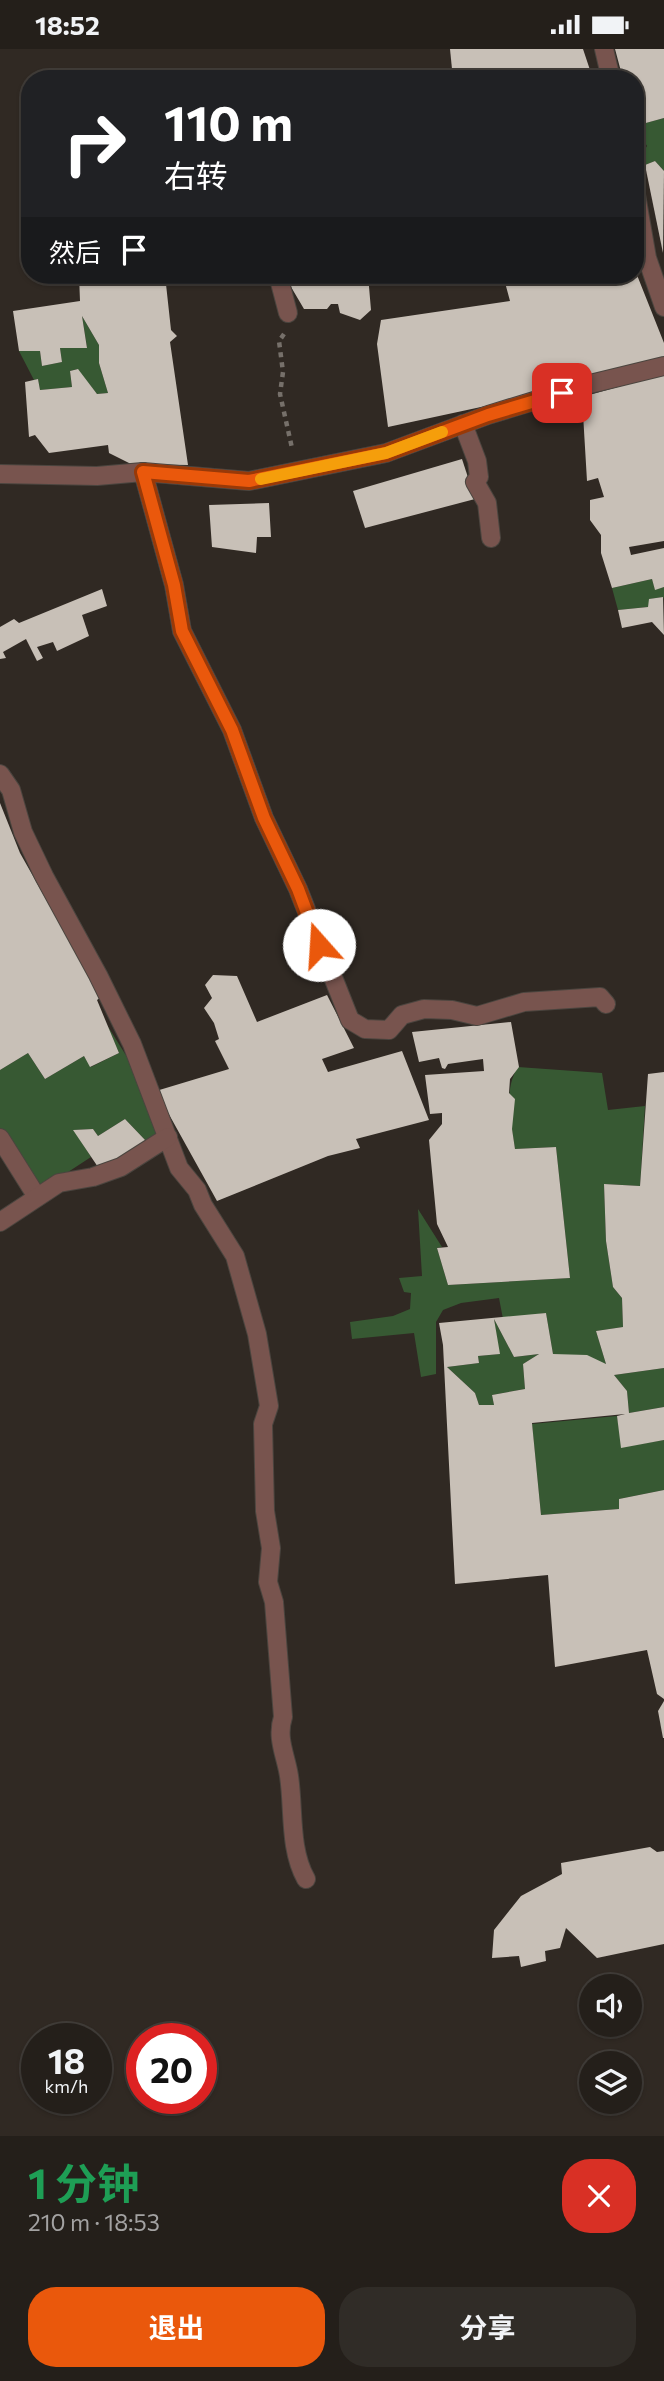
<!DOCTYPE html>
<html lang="zh">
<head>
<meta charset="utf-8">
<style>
  :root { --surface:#241f1a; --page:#302c27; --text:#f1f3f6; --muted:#a3a2a2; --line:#413d39; --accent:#ea580c }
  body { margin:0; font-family:Commissioner,"Noto Sans SC",sans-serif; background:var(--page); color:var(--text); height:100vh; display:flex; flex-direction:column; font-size:26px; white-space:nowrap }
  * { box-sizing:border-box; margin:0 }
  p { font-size:23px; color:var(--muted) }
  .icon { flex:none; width:38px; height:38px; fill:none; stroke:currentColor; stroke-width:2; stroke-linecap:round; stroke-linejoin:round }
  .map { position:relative; height:2087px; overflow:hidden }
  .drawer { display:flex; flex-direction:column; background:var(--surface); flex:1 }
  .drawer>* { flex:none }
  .top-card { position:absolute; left:21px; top:21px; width:623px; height:214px; border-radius:28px; box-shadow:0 2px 5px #0004,0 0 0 2px var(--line); background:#202124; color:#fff; overflow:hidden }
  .controls { position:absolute; left:579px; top:1925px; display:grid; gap:14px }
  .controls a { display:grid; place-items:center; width:63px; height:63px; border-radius:50%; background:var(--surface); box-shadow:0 2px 5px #0004,0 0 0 2px var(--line); font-size:35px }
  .speed { position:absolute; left:21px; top:1974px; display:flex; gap:14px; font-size:35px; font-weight:700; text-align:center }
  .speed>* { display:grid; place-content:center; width:91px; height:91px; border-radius:50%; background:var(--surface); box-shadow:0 2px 5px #0004,0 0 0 2px var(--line); line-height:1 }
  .speed small { font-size:18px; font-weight:400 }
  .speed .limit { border:10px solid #d22; background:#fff; color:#111 }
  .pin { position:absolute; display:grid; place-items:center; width:60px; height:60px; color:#fff; margin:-30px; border-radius:14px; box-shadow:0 4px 10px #0006 }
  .me { position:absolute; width:77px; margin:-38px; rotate:341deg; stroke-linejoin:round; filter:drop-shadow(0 0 5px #0008) }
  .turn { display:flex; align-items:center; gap:24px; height:147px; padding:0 28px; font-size:32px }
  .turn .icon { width:91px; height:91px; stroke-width:2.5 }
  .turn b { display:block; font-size:49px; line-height:60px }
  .then { display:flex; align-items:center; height:66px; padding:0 28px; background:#0003; gap:14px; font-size:26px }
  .round { display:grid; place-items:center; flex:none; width:74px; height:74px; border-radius:28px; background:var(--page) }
  .head { display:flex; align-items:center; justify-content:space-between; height:119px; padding:0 28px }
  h1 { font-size:42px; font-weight:700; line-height:52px; color:#1e9e55 }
  .cta { display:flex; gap:14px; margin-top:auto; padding:14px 28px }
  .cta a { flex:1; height:80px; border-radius:28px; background:var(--accent); color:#fff; font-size:28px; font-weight:700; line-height:80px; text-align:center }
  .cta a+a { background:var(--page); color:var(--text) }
  .status { display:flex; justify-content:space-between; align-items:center; height:49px; padding:0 35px; background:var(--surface); direction:ltr }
  .status svg { height:19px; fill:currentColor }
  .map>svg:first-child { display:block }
</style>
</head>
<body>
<div class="status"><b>18:52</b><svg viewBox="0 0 49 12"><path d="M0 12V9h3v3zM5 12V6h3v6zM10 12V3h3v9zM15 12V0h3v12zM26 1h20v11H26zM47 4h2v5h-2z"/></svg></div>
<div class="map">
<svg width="664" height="2087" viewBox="0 0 664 2087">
  <rect width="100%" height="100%" fill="#302923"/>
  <g fill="#375933">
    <polygon points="664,69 664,122 655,112 645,116 641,106 647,97 635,77"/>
    <polygon points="82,267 99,296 99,314 108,344 97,345 77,320 70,322 72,338 40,341 38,330 34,331 19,302 40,302 42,317 62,313 60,299 87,298"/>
    <polygon points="652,530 655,540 664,538 664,550 663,548 650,550 648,558 618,561 612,539"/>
    <polygon points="107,976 142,1032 162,1083 146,1092 125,1070 98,1087 93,1080 74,1081 91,1108 39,1142 0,1081 0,1021 28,1004 45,1030 84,1007 91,1018 119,1004"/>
    <path d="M518,1018L602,1024L608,1061L645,1057L640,1137L604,1135L606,1192L613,1238L622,1249L623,1278L596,1282L606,1315L553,1305L546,1264L503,1270L499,1249L461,1254L443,1261L436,1273V1325L421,1328L414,1284L352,1290L350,1273L393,1267L410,1260L411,1244L404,1243L399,1229L422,1227L418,1160L442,1198L437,1199L448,1236L570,1229L556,1098L515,1100C511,1073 503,1041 518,1018Z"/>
    <polygon points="494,1270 514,1308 539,1305 523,1315 525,1340 492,1346 494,1356 479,1356 475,1344 447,1318 479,1314 478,1307 499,1305"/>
    <polygon points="664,1319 664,1358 629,1364 627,1342 614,1326"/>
    <polygon points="617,1367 622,1398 664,1391 664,1441 619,1450 619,1460 541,1466 532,1375"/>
  </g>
  <g fill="#c8c0b7" fill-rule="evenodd">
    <polygon points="450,0 583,0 593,30 453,30"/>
    <polygon points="615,0 664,0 664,69 635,77 635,30 623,30"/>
    <polygon points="655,112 664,122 663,204 645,116"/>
    <polygon points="635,221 664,294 664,310 528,348 388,378 377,295 381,271 510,252 503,226 635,226"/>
    <polygon points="79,226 165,226 171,281 177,287 170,293 188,416 131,415 109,404 108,396 49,404 35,386 29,388 25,333 38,330 40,341 72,338 70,322 78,320 97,345 108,344 99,314 99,296 82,267 87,299 60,299 62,313 42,317 40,302 19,302 13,262 80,252"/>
    <polygon points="284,226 368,226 371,261 360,271 340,264 338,255 331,255 327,260 304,260"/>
    <polygon points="664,325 664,492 629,498 631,506 664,499 664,538 655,541 652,530 612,539 601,504 601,486 590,471 590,451 604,448 598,429 587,432 582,348"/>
    <polygon points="462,410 475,450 365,479 353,442"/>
    <polygon points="269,454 271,488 257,488 256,504 212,498 209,456"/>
    <polygon points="102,540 107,557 82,566 89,587 57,602 53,593 37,598 43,609 37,612 26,590 3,603 6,609 0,610 0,578 14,570 19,574"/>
    <polygon points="663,548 664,586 652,573 622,579 618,561 648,558 649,550"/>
    <polygon points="0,754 20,804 101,948 97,951 119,1004 90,1018 84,1007 45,1030 28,1004 0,1021"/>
    <polygon points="213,926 237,927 257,973 327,946 354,999 322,1010 328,1023 402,1002 429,1071 356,1090 360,1099 328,1107 217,1152 156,1042 229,1020 215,992 219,990 214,974 204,959 212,949 205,936"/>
    <polygon points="511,973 519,1018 510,1030 509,1044 515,1050 512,1080 515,1100 556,1098 570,1229 448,1236 437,1199 448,1198 437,1175 429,1091 442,1075 442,1064 430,1065 425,1026 484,1022 483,1010 448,1015 445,1020 442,1019 439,1009 419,1013 412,983"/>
    <path d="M664,1023V1319L614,1326L627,1342L629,1364L664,1358V1391L621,1399L617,1367L625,1365L532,1374L541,1466L619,1460V1450L664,1441V1650L657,1645L647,1601L555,1618L548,1526L455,1535L443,1296L439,1274L546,1264L553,1305L587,1306L606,1315L596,1282L623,1278L622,1249L613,1238L606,1192L604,1135L640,1137L648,1025ZM494,1270L514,1308L539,1305L523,1315L525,1340L492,1346L494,1356H479L475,1344L447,1318L479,1314L478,1307L500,1305Z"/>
    <polygon points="125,1070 146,1092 100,1121 73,1081 93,1080 98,1087"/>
    <polygon points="664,1652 664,1689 663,1689 658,1662"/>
    <polygon points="650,1798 657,1803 664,1802 664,1895 597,1909 566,1879 560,1899 545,1902 546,1912 521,1918 519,1907 492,1909 494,1881 521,1847 562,1825 561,1814"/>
  </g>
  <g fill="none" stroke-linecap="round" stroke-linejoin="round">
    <defs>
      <g id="minor">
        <polyline points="604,0 611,30"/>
        <polyline points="635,140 647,209 664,258"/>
        <polyline points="278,226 288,264"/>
        <polyline points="463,375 477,412 479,428 475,433 487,454 491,489"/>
        <polyline points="143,423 174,536 182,582 232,681 264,769 298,840 350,971 365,980 389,981 402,966 424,960 452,961 477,967 524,953 600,948 606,955"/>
        <polyline points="0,425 97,427 143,423 249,432 386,404 488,366 586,336 664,317"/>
        <path d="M0,725L11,741L23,783L44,827L98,926L132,995L179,1119L197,1141L203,1156L235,1207L257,1285L269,1357L263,1375L265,1462L271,1499L268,1533L274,1553L283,1668C276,1689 286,1707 289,1727C294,1760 289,1800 306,1830"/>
        <polyline points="0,1089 37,1148"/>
        <polyline points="0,1173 59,1134 93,1128 121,1118 168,1088"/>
      </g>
    </defs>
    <use href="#minor" stroke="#4b453f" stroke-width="20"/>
    <polyline stroke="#76706a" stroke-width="4.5" stroke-dasharray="5 5" stroke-linecap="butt" points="284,285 279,292 283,323 280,345 292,399"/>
    <use href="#minor" stroke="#78544e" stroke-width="18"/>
  </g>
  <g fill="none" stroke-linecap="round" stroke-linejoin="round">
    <defs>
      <polyline id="route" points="319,896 298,840 264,769 232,681 182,582 174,536 143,423 249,432 386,404 488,366 562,344"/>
    </defs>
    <use href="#route" stroke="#983908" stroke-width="18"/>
    <use href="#route" stroke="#ea580c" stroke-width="12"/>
    <polyline stroke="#f59e0b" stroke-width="12" points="261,430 386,404 442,383"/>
  </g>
</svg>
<div class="controls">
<a><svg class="icon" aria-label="sound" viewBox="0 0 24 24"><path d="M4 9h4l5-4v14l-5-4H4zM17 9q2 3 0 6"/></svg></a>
<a><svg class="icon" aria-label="layers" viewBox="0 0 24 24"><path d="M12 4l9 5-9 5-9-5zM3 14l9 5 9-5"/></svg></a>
</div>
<div class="speed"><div>18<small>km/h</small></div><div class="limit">20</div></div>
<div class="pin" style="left:562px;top:344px;background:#d93025"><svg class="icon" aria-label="arrive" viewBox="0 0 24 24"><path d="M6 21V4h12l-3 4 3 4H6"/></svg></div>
<svg class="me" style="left:319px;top:896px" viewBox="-20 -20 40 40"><circle r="19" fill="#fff"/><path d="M0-13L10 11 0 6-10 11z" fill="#ea580c"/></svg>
<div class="top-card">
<div class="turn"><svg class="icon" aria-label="right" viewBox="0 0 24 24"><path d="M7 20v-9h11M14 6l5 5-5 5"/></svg><div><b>110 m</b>右转</div></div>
<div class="then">然后<svg class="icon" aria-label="arrive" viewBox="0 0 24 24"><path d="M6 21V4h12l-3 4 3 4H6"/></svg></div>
</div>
</div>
<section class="drawer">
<div class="head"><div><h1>1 分钟</h1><p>210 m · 18:53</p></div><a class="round" style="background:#d93025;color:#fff"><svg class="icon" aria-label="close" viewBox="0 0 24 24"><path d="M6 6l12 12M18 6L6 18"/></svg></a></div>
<div class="cta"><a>退出</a><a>分享</a></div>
</section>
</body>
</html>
